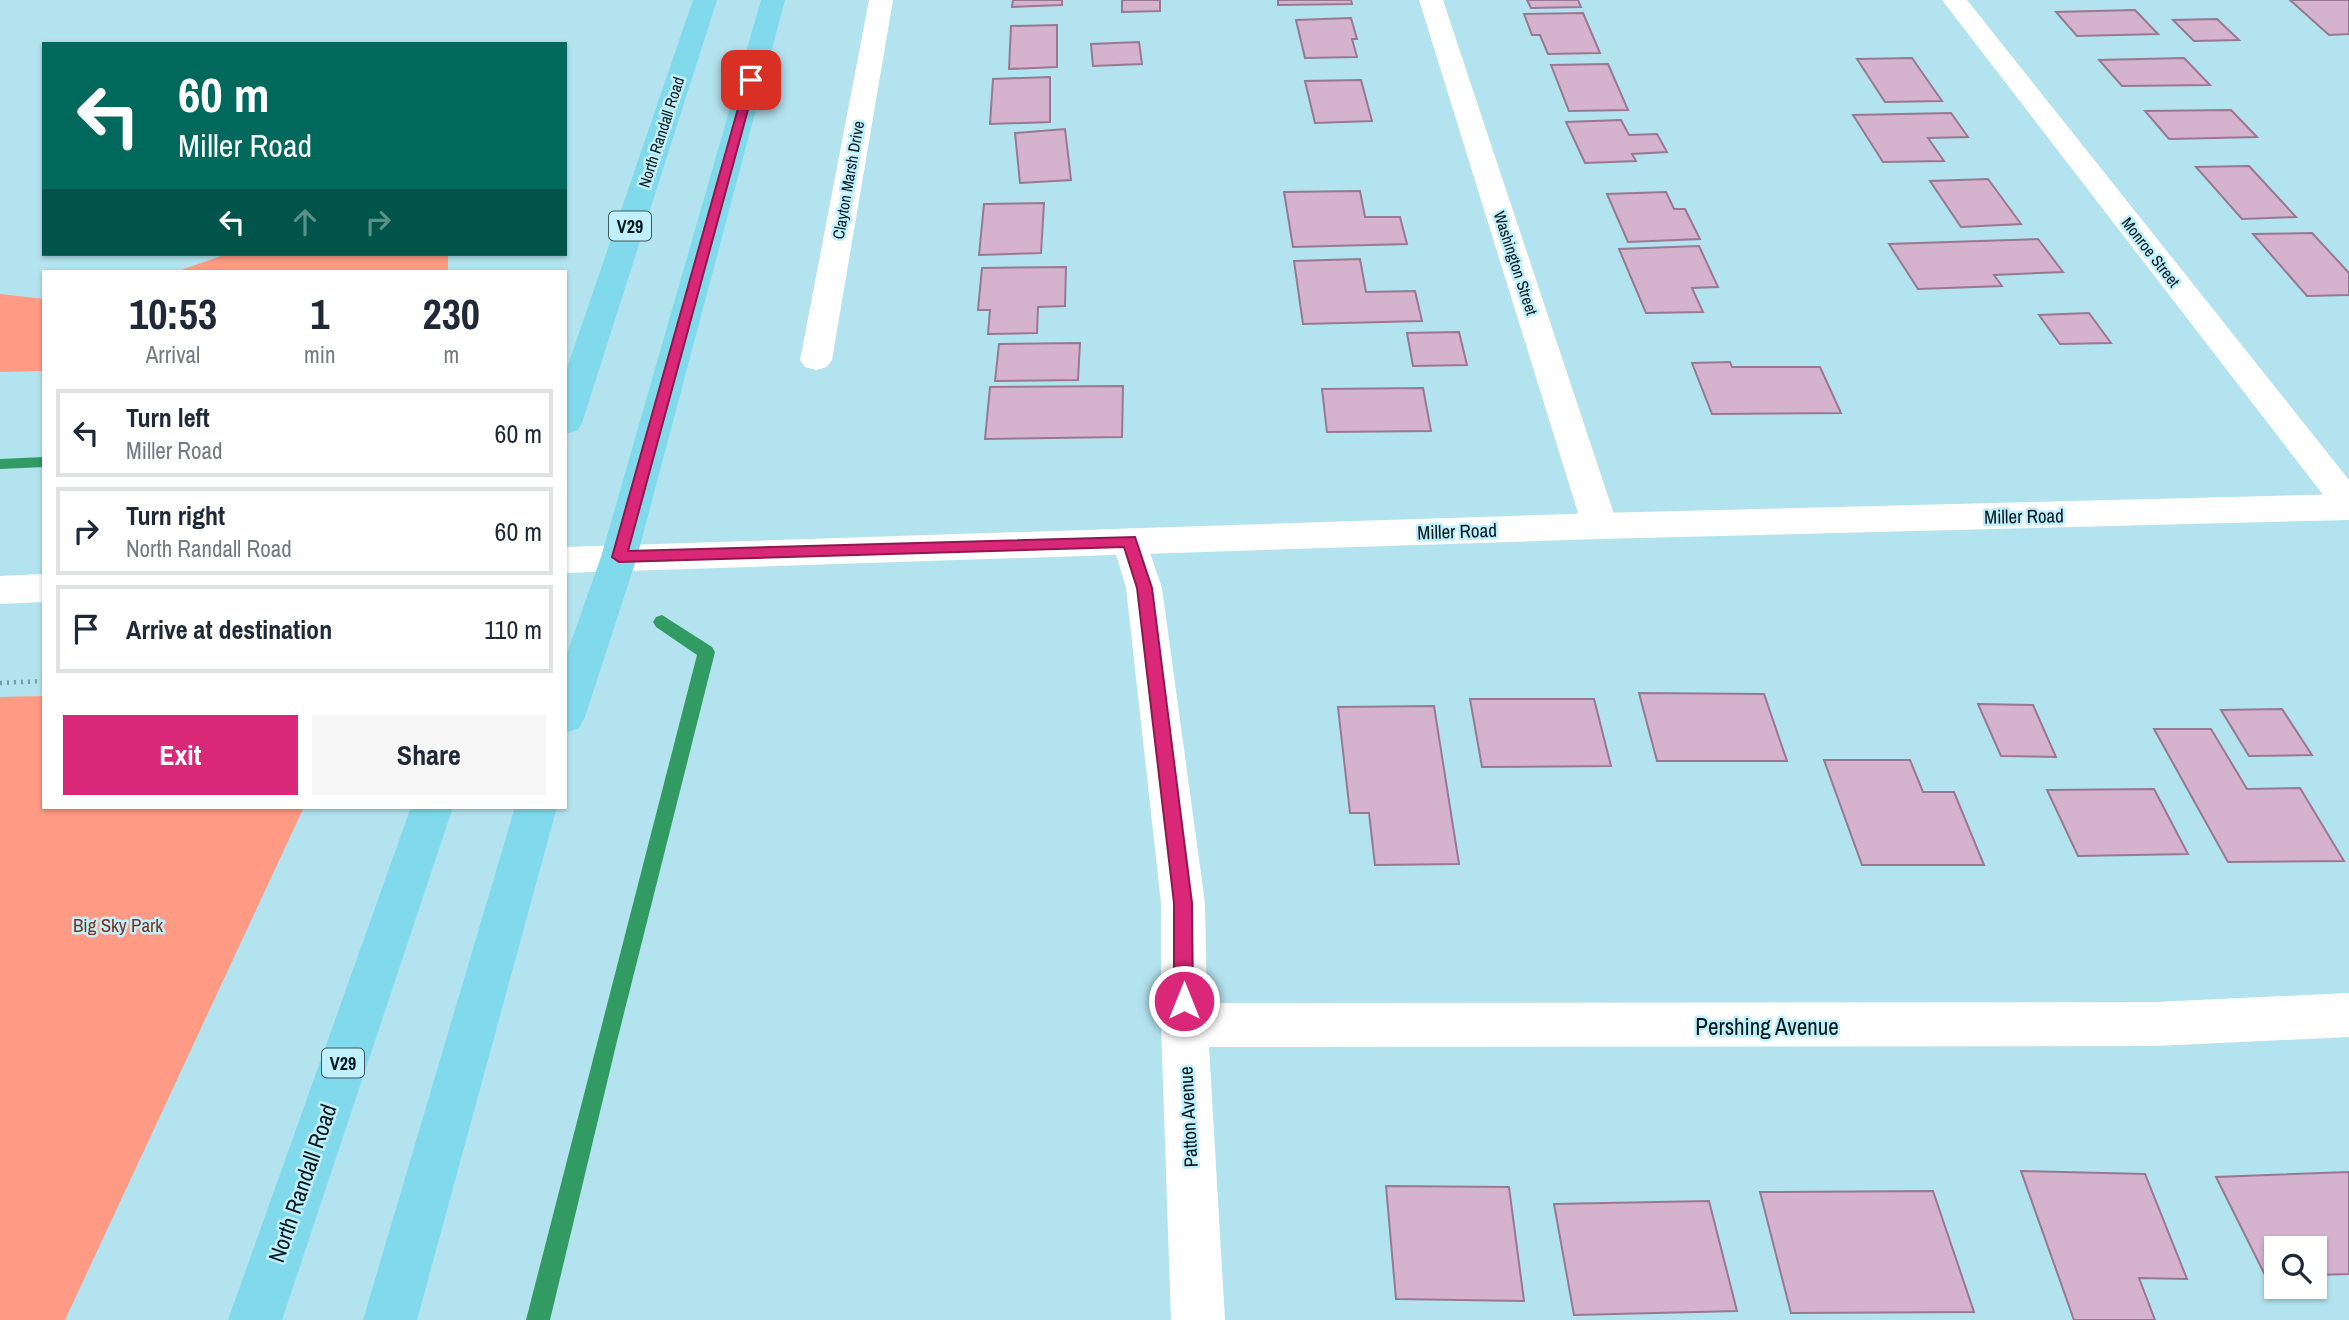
<!DOCTYPE html>
<html lang="en">
<head>
<meta charset="utf-8">
<style>
  :root { --surface:#fff; --page:#f6f6f7; --text:#1f2937; --muted:#747a83; --line:#e0e1e3; --accent:#db2777 }
  body { margin:0; font-family:"Archivo Narrow",sans-serif; background:var(--page); color:var(--text); height:100vh; display:flex; flex-direction:column; font-size:26px; white-space:nowrap }
  * { box-sizing:border-box; margin:0 }
  p { font-size:23px; color:var(--muted) }
  .icon { flex:none; width:38px; height:38px; fill:none; stroke:currentColor; stroke-width:2; stroke-linecap:round; stroke-linejoin:round }
  .map { position:relative; flex:1; overflow:hidden }
  .details { position:absolute; left:42px; top:270px; width:525px; height:539px; display:flex; flex-direction:column; background:var(--surface); border-radius:0px; box-shadow:0 2px 5px #0004 }
  .details>* { flex:none }
  .top-card { position:absolute; left:42px; top:42px; width:525px; height:214px; border-radius:0px; box-shadow:0 2px 5px #0004; background:#00695c; color:#fff; overflow:hidden }
  .fabs { position:absolute; left:2264px; top:1236px; display:grid; gap:14px }
  .fabs a { display:grid; place-items:center; width:63px; height:63px; border-radius:0px; background:var(--surface); box-shadow:0 2px 5px #0004; font-size:35px }
  .pin { position:absolute; display:grid; place-items:center; width:60px; height:60px; color:#fff; margin:-30px; border-radius:14px; box-shadow:0 4px 10px #0006 }
  .me { position:absolute; width:77px; margin:-38px; rotate:0deg; stroke-linejoin:round; filter:drop-shadow(0 0 5px #0008) }
  .turn { display:flex; align-items:center; gap:24px; height:147px; padding:0 21px; font-size:32px }
  .turn .icon { width:91px; height:91px; stroke-width:2.5 }
  .turn b { display:block; font-size:49px; line-height:60px }
  .lanes { display:flex; align-items:center; height:66px; padding:0 21px; background:#0003; justify-content:center; gap:35px; direction:ltr }
  .lanes .off { opacity:.35 }
  .eta { display:flex; justify-content:space-evenly; align-items:center; height:119px; text-align:center }
  .eta b { font-size:42px; font-weight:700; line-height:49px }
  .action { display:flex; gap:14px; margin-top:auto; padding:14px 21px }
  .action a { flex:1; height:80px; border-radius:0px; background:var(--accent); color:#fff; font-size:28px; font-weight:700; line-height:80px; text-align:center }
  .action a+a { background:var(--page); color:var(--text) }
  ul { padding:0; list-style:none }
  li { display:flex; align-items:center; gap:21px; height:88px; margin:0 14px 10px; padding:0 7px; border:4px solid var(--line); border-radius:0px }
  li div { flex:1 }
  li b { display:block; font-size:26px }
  li em { font-style:normal }
  .map>svg:first-child { display:block }
</style>
</head>
<body>
<div class="map">
<svg width="2349" height="1320" viewBox="0 0 2349 1320">
  <rect width="100%" height="100%" fill="#b3e3ef"/>
  <g fill="#ff9b84">
    <polygon points="227,254 448,254 448,271 178,271"/>
    <polygon points="0,294 44,299 44,371 0,372"/>
    <polygon points="44,696 44,807 304,807 65,1320 0,1320 0,697"/>
  </g>
  <g fill="none" stroke-linecap="round" stroke-linejoin="round">
    <g fill="#329a63" fill-rule="evenodd">
      <polygon points="44,457 44,467 0,469 0,459"/>
      <polygon points="662,615 712,647 715,652 617,1041 550,1320 526,1320 697,655 656,627 653,622 656,617"/>
    </g>
  </g>
  <g fill="#d5b3ce" stroke="#987991" stroke-width="2">
    <polygon points="1013,0 1062,0 1062,5 1012,7"/>
    <polygon points="1122,0 1160,0 1160,11 1122,12"/>
    <polygon points="1278,0 1351,0 1352,4 1278,5"/>
    <polygon points="1527,0 1578,0 1581,7 1531,8"/>
    <polygon points="2290,0 2349,0 2349,34 2329,35"/>
    <polygon points="2135,10 2158,34 2077,36 2056,12"/>
    <polygon points="1583,13 1600,53 1548,54 1540,35 1532,35 1524,14"/>
    <polygon points="1351,18 1357,39 1352,39 1357,57 1305,58 1296,20"/>
    <polygon points="2217,19 2239,40 2194,41 2173,20"/>
    <polygon points="1057,25 1057,67 1009,69 1011,26"/>
    <polygon points="1139,42 1142,64 1093,66 1091,44"/>
    <polygon points="1912,58 1942,101 1885,102 1857,59"/>
    <polygon points="2184,58 2210,85 2122,86 2099,60"/>
    <polygon points="1608,64 1628,110 1569,111 1551,65"/>
    <polygon points="1050,77 1050,122 990,124 993,79"/>
    <polygon points="1361,80 1372,121 1315,123 1305,81"/>
    <polygon points="2231,110 2257,137 2169,139 2145,111"/>
    <polygon points="1951,113 1968,137 1928,138 1944,161 1883,162 1853,115"/>
    <polygon points="1621,120 1629,135 1657,134 1667,152 1632,154 1636,161 1585,163 1566,122"/>
    <polygon points="1065,129 1071,180 1020,183 1015,133"/>
    <polygon points="2249,166 2296,217 2242,219 2196,167"/>
    <polygon points="1988,179 2021,224 1961,227 1930,181"/>
    <polygon points="1360,191 1365,217 1400,217 1407,244 1293,247 1284,192"/>
    <polygon points="1666,192 1674,209 1685,209 1700,239 1628,242 1607,194"/>
    <polygon points="1044,203 1041,253 979,255 984,204"/>
    <polygon points="2312,233 2349,273 2349,295 2307,296 2253,234"/>
    <polygon points="2038,239 2063,272 1994,275 2002,286 1918,289 1889,244"/>
    <polygon points="1699,246 1718,287 1692,288 1703,312 1646,313 1619,249"/>
    <polygon points="1360,259 1366,292 1415,291 1422,321 1303,324 1294,261"/>
    <polygon points="1066,267 1065,306 1038,307 1037,333 988,334 990,310 978,310 982,268"/>
    <polygon points="2089,313 2111,343 2060,344 2039,315"/>
    <polygon points="1459,332 1467,365 1413,366 1407,333"/>
    <polygon points="1080,343 1078,380 995,381 999,344"/>
    <polygon points="1730,362 1732,367 1820,367 1841,413 1712,414 1692,363"/>
    <polygon points="1123,386 1122,437 985,439 990,387"/>
    <polygon points="1423,388 1431,431 1327,432 1322,389"/>
    <polygon points="1639,693 1764,694 1787,761 1657,761"/>
    <polygon points="1470,699 1594,699 1611,766 1482,767"/>
    <polygon points="1978,704 2033,705 2056,757 2001,756"/>
    <polygon points="1434,706 1459,864 1375,865 1369,813 1350,813 1338,707"/>
    <polygon points="2282,709 2312,755 2249,756 2221,710"/>
    <polygon points="2154,729 2211,729 2247,789 2300,788 2344,861 2228,862"/>
    <polygon points="1824,760 1910,760 1923,792 1954,792 1984,865 1862,865"/>
    <polygon points="2154,789 2188,854 2078,856 2047,790"/>
    <polygon points="2021,1171 2145,1174 2187,1279 2139,1278 2155,1320 2074,1320"/>
    <polygon points="2349,1172 2349,1274 2315,1275 2315,1248 2277,1248 2277,1277 2266,1277 2216,1177"/>
    <polygon points="1386,1186 1509,1187 1524,1301 1396,1299"/>
    <polygon points="1933,1191 1974,1312 1791,1313 1760,1192"/>
    <polygon points="1709,1201 1737,1311 1574,1315 1554,1204"/>
  </g>
  <g fill="none" stroke-linecap="round" stroke-linejoin="round">
    <polyline stroke="#749aa3" stroke-width="4.5" stroke-dasharray="2 5" stroke-linecap="butt" points="0,683 44,681"/>
    <g fill="#fff" fill-rule="evenodd">
      <polygon points="869,0 893,0 832,360 827,367 816,370 805,367 800,360"/>
      <polygon points="1419,0 1443,0 1618,526 1613,535 1600,539 1587,535 1582,526"/>
      <polygon points="1942,0 1967,0 2349,480 2349,517 2337,513"/>
      <polygon points="1130,528 1143,532 1162,588 1205,903 1207,1003 2156,1002 2349,993 2349,1037 2156,1046 1209,1047 1225,1320 1171,1320 1161,1025 1161,903 1126,588 1112,541 1117,532"/>
    </g>
    <g fill="#fff" fill-rule="evenodd">
      <polygon points="2349,494 2349,520 1600,539 565,573 565,547 1600,513"/>
      <polygon points="44,574 44,602 0,604 0,576"/>
    </g>
    <g fill="#81daeb" fill-rule="evenodd">
      <polygon points="693,0 717,0 582,423 577,431 565,434 565,374"/>
      <polygon points="761,0 785,0 637,557 585,717 579,728 565,733 565,659 601,557"/>
      <polygon points="411,807 453,807 282,1320 228,1320"/>
      <polygon points="515,807 557,807 417,1320 363,1320"/>
    </g>
  </g>
  <polygon fill="#db2777" stroke="#8e194d" stroke-width="2" points="751,76 756,80 628,551 1135,537 1152,588 1192,903 1193,1001 1191,1007 1184,1010 1177,1007 1174,1001 1174,903 1137,588 1124,547 619,562 612,557 746,80"/>
  <g text-anchor="middle" dominant-baseline="central" stroke-width="5" stroke-linejoin="round" paint-order="stroke">
    <g font-size="16" fill="#05181c" stroke="#c0f0fc">
      <text transform="translate(661 132) rotate(-72)">North Randall Road</text>
      <text transform="translate(848 180) rotate(-80)">Clayton Marsh Drive</text>
      <text transform="translate(2151 252) rotate(52)">Monroe Street</text>
      <text transform="translate(1516 263) rotate(72)">Washington Street</text>
    </g>
    <g fill="#c0f0fc" stroke="#3d595f" stroke-width="2">
      <rect x="609" y="211.5" width="42" height="29" rx="5"/>
      <rect x="322" y="1048.5" width="42" height="29" rx="5"/>
    </g>
    <g font-size="18" font-weight="bold" fill="#05181c">
      <text x="630" y="226">V29</text>
      <text x="343" y="1063">V29</text>
    </g>
    <g font-size="19" fill="#05181c" stroke="#c0f0fc">
      <text transform="translate(2024 516) rotate(-1)">Miller Road</text>
      <text transform="translate(1457 531) rotate(-2)">Miller Road</text>
      <text transform="translate(1188 1117) rotate(-93)">Patton Avenue</text>
    </g>
    <g font-size="19" fill="#82301e" stroke="#c0f0fc">
      <text x="118" y="925">Big Sky Park</text>
    </g>
    <g font-size="23" fill="#05181c" stroke="#c0f0fc">
      <text x="1767" y="1026">Pershing Avenue</text>
      <text transform="translate(302 1183) rotate(-71)">North Randall Road</text>
    </g>
  </g>
</svg>
<div class="fabs">
<a><svg class="icon" aria-label="search" viewBox="0 0 24 24"><circle cx="10" cy="10" r="6"/><path d="M15 15l6 6"/></svg></a>
</div>
<div class="pin" style="left:751px;top:80px;background:#d93025"><svg class="icon" aria-label="arrive" viewBox="0 0 24 24"><path d="M6 21V4h12l-3 4 3 4H6"/></svg></div>
<svg class="me" style="left:1184px;top:1001px" viewBox="-20 -20 40 40"><circle r="17" fill="#db2777" stroke="#fff" stroke-width="3"/><path d="M0-11L8 9 0 5-8 9z" fill="#fff"/></svg>
<div class="top-card">
<div class="turn"><svg class="icon" aria-label="left" viewBox="0 0 24 24"><path d="M17 20v-9H6M10 6l-5 5 5 5"/></svg><div><b>60 m</b>Miller Road</div></div>
<div class="lanes"><svg class="icon" aria-label="left" viewBox="0 0 24 24"><path d="M17 20v-9H6M10 6l-5 5 5 5"/></svg><svg class="icon off" aria-label="ahead" viewBox="0 0 24 24"><path d="M12 20V5M6 11l6-6 6 6"/></svg><svg class="icon off" aria-label="right" viewBox="0 0 24 24"><path d="M7 20v-9h11M14 6l5 5-5 5"/></svg></div>
</div>
<section class="details">
<div class="eta">
<div><b>10:53</b><p>Arrival</p></div>
<div><b>1</b><p>min</p></div>
<div><b>230</b><p>m</p></div>
</div>
<ul>
<li><svg class="icon" aria-label="left" viewBox="0 0 24 24"><path d="M17 20v-9H6M10 6l-5 5 5 5"/></svg><div><b>Turn left</b><p>Miller Road</p></div><em>60 m</em></li>
<li><svg class="icon" aria-label="right" viewBox="0 0 24 24"><path d="M7 20v-9h11M14 6l5 5-5 5"/></svg><div><b>Turn right</b><p>North Randall Road</p></div><em>60 m</em></li>
<li><svg class="icon" aria-label="arrive" viewBox="0 0 24 24"><path d="M6 21V4h12l-3 4 3 4H6"/></svg><div><b>Arrive at destination</b></div><em>110 m</em></li>
</ul>
<div class="action"><a>Exit</a><a>Share</a></div>
</section>
</div>
</body>
</html>
